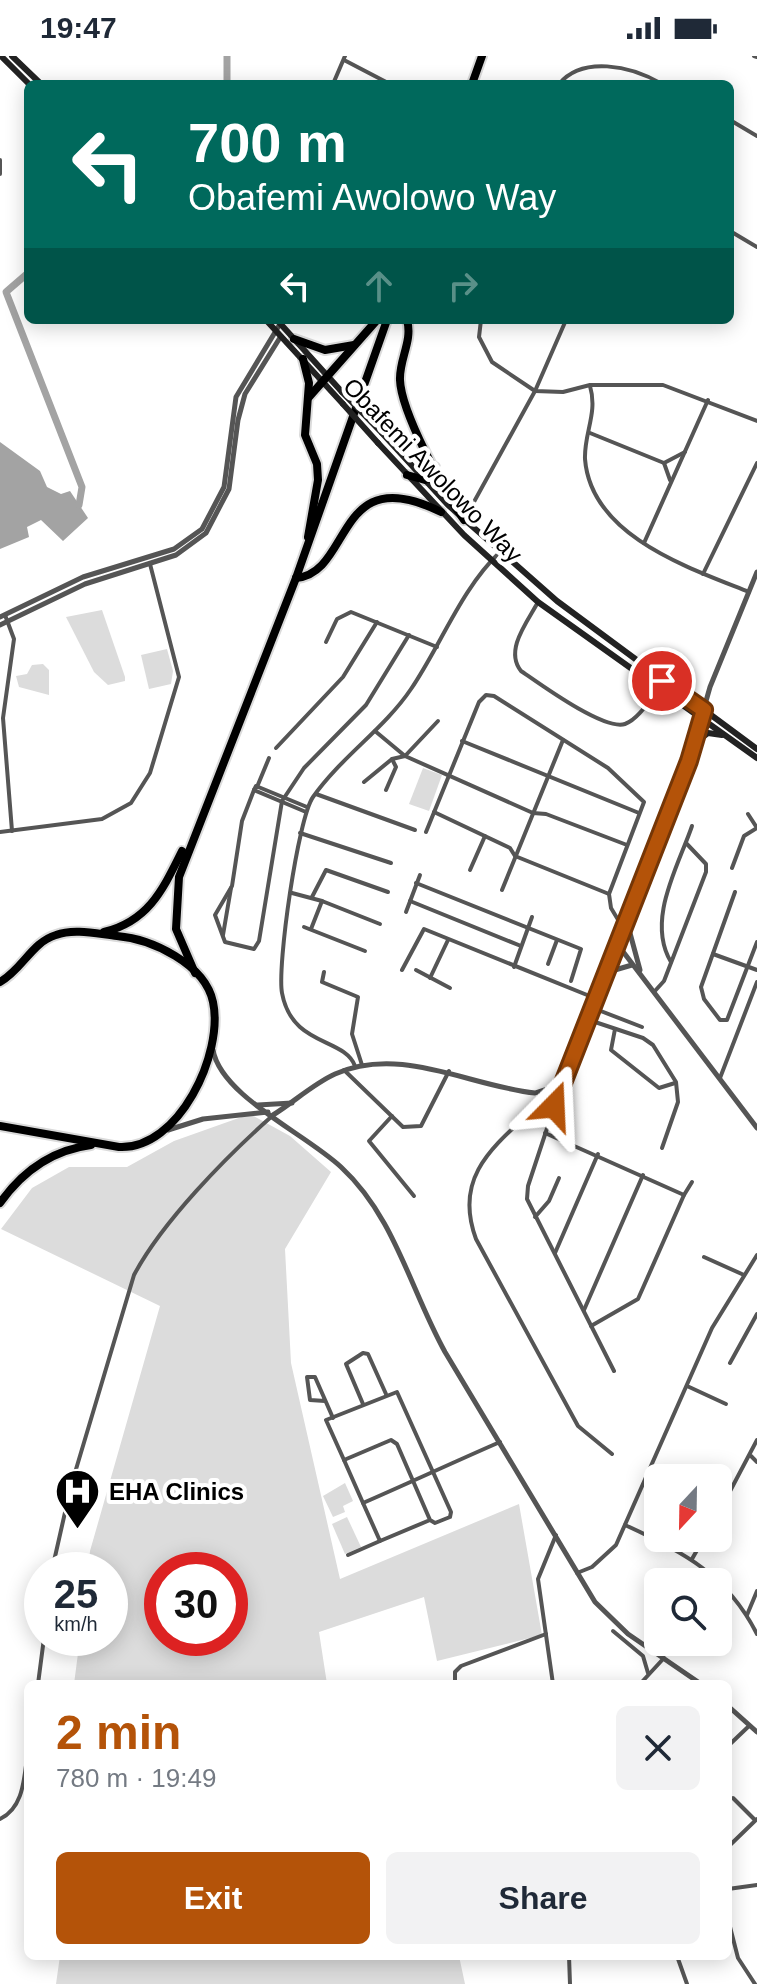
<!DOCTYPE html>
<html lang="en">
<head>
<meta charset="utf-8">
<style>
  :root { --surface:#fff; --page:#f2f2f3; --text:#1f2937; --muted:#747a83; --accent:#b45309 }
  body { margin:0; font-family:Helvetica,sans-serif; background:var(--page); color:var(--text); height:100vh; display:flex; flex-direction:column; font-size:30px; white-space:nowrap }
  * { box-sizing:border-box; margin:0 }
  p { font-size:26px; color:var(--muted) }
  .icon { flex:none; width:44px; height:44px; fill:none; stroke:currentColor; stroke-width:2; stroke-linecap:round; stroke-linejoin:round }
  .map { position:relative; flex:1; overflow:hidden }
  .details { position:absolute; left:24px; top:1624px; width:708px; height:280px; display:flex; flex-direction:column; background:var(--surface); border-radius:12px; box-shadow:0 4px 20px #0003 }
  .details>* { flex:none }
  .top-card { position:absolute; left:24px; top:24px; width:710px; height:244px; border-radius:12px; box-shadow:0 4px 20px #0003; background:#00695c; color:#fff; overflow:hidden }
  .needle { width:52px; rotate:202deg }
  .fabs { position:absolute; left:644px; top:1408px; display:grid; gap:16px }
  .fabs a { display:grid; place-items:center; width:88px; height:88px; border-radius:12px; background:var(--surface); box-shadow:0 4px 20px #0003; font-size:40px }
  .speed { position:absolute; left:24px; top:1496px; display:flex; gap:16px; font-size:40px; font-weight:700; text-align:center }
  .speed>* { display:grid; place-content:center; width:104px; height:104px; border-radius:50%; background:var(--surface); box-shadow:0 4px 20px #0003; line-height:1 }
  .speed small { font-size:20px; font-weight:400 }
  .speed .limit { border:12px solid #d22; background:#fff; color:#111 }
  .pin { position:absolute; display:grid; place-items:center; width:68px; height:68px; color:#fff; margin:-34px; border:4px solid #fff; border-radius:50%; box-shadow:0 2px 8px #0007 }
  .me { position:absolute; width:88px; margin:-44px; rotate:21deg; stroke-linejoin:round; filter:drop-shadow(0 0 6px #0008) }
  .turn { display:flex; align-items:center; gap:28px; height:168px; padding:0 32px; font-size:36px }
  .turn .icon { width:104px; height:104px; stroke-width:2.5 }
  .turn b { display:block; font-size:56px; line-height:68px }
  .lanes { display:flex; align-items:center; height:76px; padding:0 32px; background:#0003; justify-content:center; gap:40px; direction:ltr }
  .lanes .off { opacity:.35 }
  .round { display:grid; place-items:center; flex:none; width:84px; height:84px; border-radius:12px; background:var(--page) }
  .overview { display:flex; align-items:center; justify-content:space-between; height:136px; padding:0 32px }
  h1 { font-size:48px; font-weight:800; line-height:60px; color:var(--accent) }
  .primary-button { display:flex; gap:16px; margin-top:auto; padding:16px 32px }
  .primary-button a { flex:1; height:92px; border-radius:12px; background:var(--accent); color:#fff; font-size:32px; font-weight:800; line-height:92px; text-align:center }
  .primary-button a+a { background:var(--page); color:var(--text) }
  .status { display:flex; justify-content:space-between; align-items:center; height:56px; padding:0 40px; background:var(--surface); direction:ltr }
  .status svg { height:22px; fill:currentColor }
  .map>svg:first-child { display:block }
</style>
</head>
<body>
<div class="status"><b>19:47</b><svg viewBox="0 0 49 12"><path d="M0 12V9h3v3zM5 12V6h3v6zM10 12V3h3v9zM15 12V0h3v12zM26 1h20v11H26zM47 4h2v5h-2z"/></svg></div>
<div class="map">
<svg width="757" height="1928" viewBox="0 0 757 1928">
  <rect width="100%" height="100%" fill="#fff"/>
  <g fill="#dcdcdc" fill-rule="evenodd">
    <polygon points="102,554 125,621 125,625 108,629 94,616 66,561"/>
    <polygon points="167,593 173,615 171,628 149,633 141,599"/>
    <polygon points="43,608 49,614 49,639 19,631 16,620 27,618 32,609"/>
    <polygon points="423,712 442,719 429,755 409,748"/>
    <path d="M250,1058L290,1080L331,1116L285,1193L291,1307L340,1523L519,1448L542,1579L437,1605L424,1541L319,1576L327,1628H74L80,1582H110V1514H88L90,1495L160,1250L1,1173L32,1132L69,1111H127L174,1085ZM162,1514H230V1582H162Z"/>
    <polygon points="345,1427 353,1445 343,1450 345,1456 333,1461 323,1440"/>
    <polygon points="347,1461 361,1491 345,1498 332,1468"/>
    <polygon points="60,1900 459,1900 465,1928 56,1928"/>
  </g>
  <polygon fill="#a3a3a3" points="0,386 40,415 47,431 61,438 70,435 88,462 63,485 41,464 27,471 29,481 0,493"/>
  <g fill="none" stroke-linecap="round" stroke-linejoin="round">
    <g stroke="#a3a3a3" stroke-width="7">
      <polyline points="227,0 227,28"/>
      <polyline points="28,217 6,236 82,431 79,449"/>
    </g>
    <defs>
      <g id="primary">
        <polyline points="472,28 482,0"/>
        <path d="M407,264C413,285 399,303 400,324C401,356 445,437 464,464"/>
        <polyline points="294,283 325,294 354,289"/>
        <polyline points="303,303 309,327 305,379 317,408 318,424 308,481"/>
        <polyline points="309,341 377,264"/>
        <polyline points="407,419 425,424 431,421 435,411"/>
        <path d="M296,522C353,517 334,403 441,456"/>
        <path d="M104,876C149,865 163,833 182,795"/>
        <polyline points="195,917 176,873 179,821 296,522 387,264"/>
        <path d="M0,926C22,914 32,886 56,879C74,872 98,878 117,880C152,883 205,908 213,946C224,997 179,1094 119,1091L0,1070"/>
        <path d="M0,1147C22,1116 52,1094 91,1089"/>
      </g>
    </defs>
    <use href="#primary" stroke="#dbdbdb" stroke-width="12"/>
    <g stroke="#555" stroke-width="4">
      <polyline points="754,0 757,1"/>
      <polyline points="344,4 390,28"/>
      <polyline points="333,28 345,0"/>
      <path d="M559,28C582,0 630,9 662,28"/>
      <polyline points="730,64 757,80"/>
      <polyline points="0,104 0,118"/>
      <polyline points="730,175 757,191"/>
      <polyline points="481,264 479,281 492,306 535,335 563,336 590,329 663,329 757,365"/>
      <polyline points="634,266 635,264"/>
      <path d="M590,330C598,357 584,377 585,403C591,480 689,512 749,536"/>
      <polyline points="590,377 664,407 670,424"/>
      <polyline points="664,407 685,396"/>
      <polyline points="464,464 535,335 566,264"/>
      <polyline points="644,487 708,344"/>
      <polyline points="703,518 757,407"/>
      <path d="M538,546C528,565 504,594 521,615C540,628 604,675 625,668C639,663 650,643 659,632"/>
      <polyline points="5,559 14,583 3,662 12,775"/>
      <polyline points="326,586 337,563 351,556 437,591"/>
      <polyline points="375,675 405,700 438,665"/>
      <polyline points="462,685 639,757"/>
      <polyline points="276,692 343,621 377,566"/>
      <polyline points="364,726 392,703 405,700 533,757 546,758 627,789"/>
      <polyline points="257,731 269,702"/>
      <polyline points="254,734 242,765 232,830 215,859 225,886 254,893 259,885 282,745 304,712 366,649 409,579"/>
      <polyline points="254,734 256,730 307,751"/>
      <polyline points="254,734 306,756"/>
      <polyline points="386,734 396,711 392,703"/>
      <polyline points="316,738 415,774"/>
      <polyline points="434,756 510,792 515,800 609,838"/>
      <polyline points="0,776 102,763 131,747 150,717 179,621 150,508"/>
      <polyline points="426,776 479,646 486,639 494,640 608,712 644,746 609,838 611,852 623,872"/>
      <polyline points="300,777 391,807"/>
      <polyline points="732,812 744,780 757,772 748,758"/>
      <polyline points="470,814 485,780"/>
      <polyline points="416,827 581,893 571,925"/>
      <polyline points="502,834 563,684"/>
      <polyline points="735,836 701,931 704,943 720,964 727,964 757,886"/>
      <polyline points="292,837 322,845"/>
      <polyline points="312,841 326,814 388,836"/>
      <polyline points="410,845 521,890"/>
      <polyline points="406,856 420,819"/>
      <polyline points="304,871 365,895"/>
      <polyline points="311,873 322,845 380,868"/>
      <polyline points="223,879 231,832"/>
      <polyline points="713,898 757,914"/>
      <path d="M671,906C646,864 678,811 692,770"/>
      <polyline points="548,908 557,884"/>
      <polyline points="514,911 532,861"/>
      <polyline points="402,914 424,873 597,943"/>
      <polyline points="416,914 450,932"/>
      <polyline points="324,916 322,926 358,941 352,978 362,1009"/>
      <polyline points="430,922 448,884"/>
      <polyline points="654,936 664,925 706,816 706,808 686,787"/>
      <polyline points="593,952 642,971"/>
      <polyline points="589,964 643,982 653,989 676,1026 678,1046 662,1092"/>
      <polyline points="615,973 611,994 659,1032 675,1027"/>
      <path d="M355,1010C344,981 292,991 282,937C277,910 298,762 313,741C341,701 384,673 411,633C441,589 461,533 500,496"/>
      <polyline points="344,1014 403,1071 421,1070 449,1015"/>
      <polyline points="565,1018 528,1130 527,1143 614,1315"/>
      <polyline points="720,1022 757,926"/>
      <path d="M554,1050L544,1037L539,1048C497,1088 452,1118 476,1183L578,1370L612,1398"/>
      <polyline points="392,1060 369,1085 414,1140"/>
      <polyline points="545,1077 684,1139 692,1126"/>
      <polyline points="535,1161 549,1145 559,1122"/>
      <polyline points="555,1197 598,1098"/>
      <polyline points="704,1201 744,1219"/>
      <polyline points="584,1254 643,1119"/>
      <polyline points="591,1270 638,1243 684,1139"/>
      <polyline points="730,1307 757,1258"/>
      <polyline points="687,1330 726,1348"/>
      <polyline points="325,1345 310,1344 307,1321 315,1321 333,1362"/>
      <polyline points="363,1348 346,1308 363,1297 368,1298 386,1338"/>
      <polyline points="751,1400 757,1406"/>
      <polyline points="344,1404 363,1447"/>
      <polyline points="718,1458 757,1384"/>
      <path d="M430,1464L397,1388L391,1384L344,1404L326,1364L397,1336L451,1456L450,1461L435,1467L430,1464L380,1485L363,1447C409,1427 454,1406 500,1386"/>
      <path d="M625,1469C684,1496 727,1519 757,1578"/>
      <polyline points="348,1499 380,1485"/>
      <polyline points="692,1503 704,1482"/>
      <path d="M52,1514L71,1430L134,1219C162,1166 226,1101 271,1061"/>
      <polyline points="577,1517 592,1511 616,1489 712,1272 757,1199"/>
      <polyline points="747,1559 757,1535"/>
      <polyline points="613,1575 643,1600 648,1617"/>
      <polyline points="38,1628 44,1582"/>
      <polyline points="455,1628 455,1616 461,1610 546,1578"/>
      <polyline points="553,1628 538,1523 556,1479"/>
      <polyline points="640,1628 664,1602"/>
      <polyline points="728,1690 749,1670"/>
      <polyline points="733,1742 755,1764"/>
      <path d="M0,1763C25,1751 24,1719 28,1695"/>
      <polyline points="728,1791 757,1763"/>
      <polyline points="728,1833 757,1829"/>
      <polyline points="728,1863 738,1902 755,1928"/>
      <polyline points="569,1900 570,1928"/>
      <polyline points="677,1900 687,1928"/>
    </g>
    <g stroke="#555" stroke-width="5">
      <polyline points="0,561 83,521 174,493 202,473 224,431 236,341 280,268"/>
      <polyline points="0,569 85,528 176,499 206,477 229,433 238,364 245,338 281,280"/>
      <polyline points="627,866 640,914"/>
      <polyline points="618,889 757,1072"/>
      <polyline points="608,916 632,909"/>
      <path d="M213,994C221,1040 306,1078 341,1111C395,1161 410,1233 445,1296L595,1546L628,1578L701,1628"/>
      <polyline points="258,1049 292,1047"/>
      <path d="M273,1059C294,1046 313,1028 335,1018C401,989 469,1030 535,1037L553,1031L574,1002L689,705L710,631L757,516"/>
      <polyline points="168,1074 203,1063 268,1056"/>
      <polyline points="728,1650 757,1676"/>
    </g>
    <g stroke="#222" stroke-width="6">
      <polyline points="1,0 29,28"/>
      <polyline points="12,0 41,28"/>
      <polyline points="266,264 343,348"/>
      <polyline points="277,264 342,336"/>
      <polyline points="382,377 448,449 557,545 757,693"/>
      <polyline points="378,387 464,479 538,546 757,702"/>
      <polyline points="694,688 708,677 722,679"/>
    </g>
    <use href="#primary" stroke="#000" stroke-width="8"/>
    <g stroke="#222" stroke-width="6">
      <polyline points="342,336 382,377"/>
      <polyline points="343,348 378,387"/>
    </g>
  </g>
  <g fill="none" stroke-linecap="round" stroke-linejoin="round">
    <defs>
      <polyline id="route" points="554,1050 689,705 704,654 662,625"/>
    </defs>
    <use href="#route" stroke="#753606" stroke-width="20"/>
    <use href="#route" stroke="#b45309" stroke-width="14"/>
  </g>
  <defs>
    <symbol id="hospital-pin" viewBox="-11 -11 22 30"><path d="M0 17L-7.5 6A9.5 9.5 0 1 1 7.5 6Z" fill="#000" stroke="#fff"/><path d="M-5-5h3v3.5h4V-5h3V5h-3V1.5h-4V5h-3Z" fill="#fff"/></symbol>
  </defs>
  <g fill-rule="evenodd">
    <use href="#hospital-pin" x="52" y="1410" width="51" height="69"/>
  </g>
  <g text-anchor="middle" dominant-baseline="central" stroke-width="8" stroke-linejoin="round" paint-order="stroke">
    <g font-size="24" fill="#000" stroke="#fff">
      <text transform="translate(433 414) rotate(46)">Obafemi Awolowo Way</text>
    </g>
    <g font-size="24" font-weight="bold" fill="#000" stroke="#fff" text-anchor="start">
      <text x="109" y="1435">EHA Clinics</text>
    </g>
  </g>
</svg>
<div class="fabs">
<a><svg class="needle" viewBox="-14 -14 28 28"><path d="M0-13l5 13h-10z" fill="#e53935"/><path d="M0 13l5-13h-10z" fill="#747a83"/></svg></a>
<a><svg class="icon" aria-label="search" viewBox="0 0 24 24"><circle cx="10" cy="10" r="6"/><path d="M15 15l6 6"/></svg></a>
</div>
<div class="speed"><div>25<small>km/h</small></div><div class="limit">30</div></div>
<div class="pin" style="left:662px;top:625px;background:#d93025"><svg class="icon" aria-label="arrive" viewBox="0 0 24 24"><path d="M6 21V4h12l-3 4 3 4H6"/></svg></div>
<svg class="me" style="left:554px;top:1050px" viewBox="-20 -20 40 40"><path d="M0-17L14 15 0 8-14 15z" fill="#b45309" stroke="#fff" stroke-width="4"/></svg>
<div class="top-card">
<div class="turn"><svg class="icon" aria-label="left" viewBox="0 0 24 24"><path d="M17 20v-9H6M10 6l-5 5 5 5"/></svg><div><b>700 m</b>Obafemi Awolowo Way</div></div>
<div class="lanes"><svg class="icon" aria-label="left" viewBox="0 0 24 24"><path d="M17 20v-9H6M10 6l-5 5 5 5"/></svg><svg class="icon off" aria-label="ahead" viewBox="0 0 24 24"><path d="M12 20V5M6 11l6-6 6 6"/></svg><svg class="icon off" aria-label="right" viewBox="0 0 24 24"><path d="M7 20v-9h11M14 6l5 5-5 5"/></svg></div>
</div>
<section class="details">
<div class="overview"><div><h1>2 min</h1><p>780 m · 19:49</p></div><a class="round"><svg class="icon" aria-label="close" viewBox="0 0 24 24"><path d="M6 6l12 12M18 6L6 18"/></svg></a></div>
<div class="primary-button"><a>Exit</a><a>Share</a></div>
</section>
</div>
</body>
</html>
